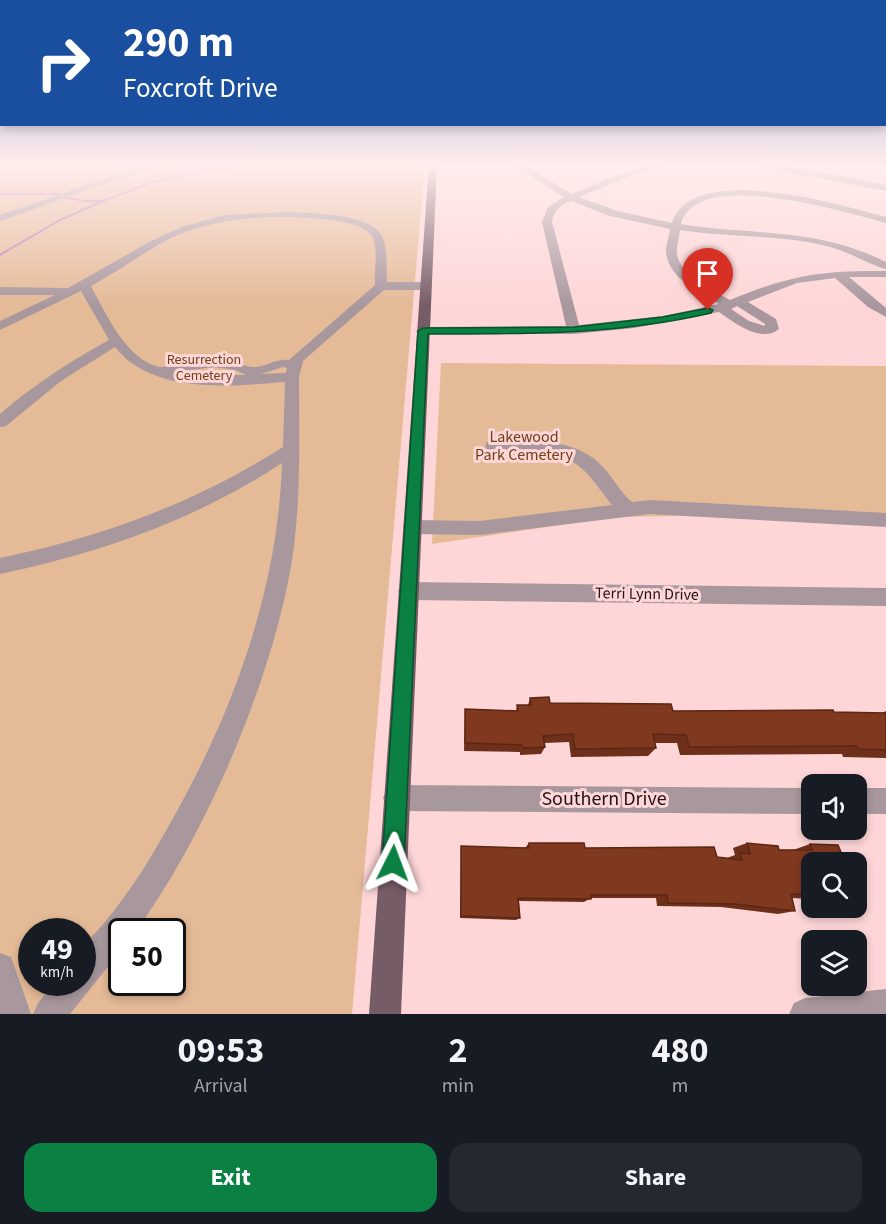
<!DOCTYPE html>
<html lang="en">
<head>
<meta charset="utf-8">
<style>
  :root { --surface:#171b24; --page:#242831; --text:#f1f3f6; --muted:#9ea1a6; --accent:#0b8043 }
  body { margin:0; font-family:"Source Sans 3",sans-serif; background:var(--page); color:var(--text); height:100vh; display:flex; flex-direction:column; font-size:22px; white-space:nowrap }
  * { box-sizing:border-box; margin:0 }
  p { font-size:20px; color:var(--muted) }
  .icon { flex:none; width:33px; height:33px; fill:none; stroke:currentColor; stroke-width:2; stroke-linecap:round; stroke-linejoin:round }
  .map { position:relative; height:1014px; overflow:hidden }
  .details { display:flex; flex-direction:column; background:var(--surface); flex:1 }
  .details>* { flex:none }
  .top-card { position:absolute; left:0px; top:0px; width:886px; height:126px; box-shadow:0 3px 9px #0003; background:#1a4fa0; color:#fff; overflow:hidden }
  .tools { position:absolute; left:801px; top:774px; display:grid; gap:12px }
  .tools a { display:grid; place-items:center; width:66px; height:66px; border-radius:12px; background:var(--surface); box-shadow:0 3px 9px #0003; font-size:30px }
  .speed { position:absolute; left:18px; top:918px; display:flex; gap:12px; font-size:30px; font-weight:700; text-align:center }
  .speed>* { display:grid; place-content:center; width:78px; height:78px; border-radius:50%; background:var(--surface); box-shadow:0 3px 9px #0003; line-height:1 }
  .speed small { font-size:15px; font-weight:400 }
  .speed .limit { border:3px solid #111; border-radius:9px; background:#fff; color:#111 }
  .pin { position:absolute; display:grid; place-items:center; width:51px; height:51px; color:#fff; margin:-62px -26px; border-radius:50% 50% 50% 0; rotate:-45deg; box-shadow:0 0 6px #0007 }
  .pin .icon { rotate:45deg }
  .me { position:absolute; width:66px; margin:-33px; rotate:3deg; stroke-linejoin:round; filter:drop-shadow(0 0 4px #0008) }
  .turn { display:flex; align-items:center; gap:21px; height:126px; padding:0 24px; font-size:27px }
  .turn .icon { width:78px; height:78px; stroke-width:2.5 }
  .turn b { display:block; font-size:42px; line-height:51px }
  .eta { display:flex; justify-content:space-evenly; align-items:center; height:102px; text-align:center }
  .eta b { font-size:36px; font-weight:700; line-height:42px }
  .action { display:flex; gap:12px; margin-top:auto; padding:12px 24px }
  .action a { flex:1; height:69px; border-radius:18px; background:var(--accent); color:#fff; font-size:24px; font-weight:700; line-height:69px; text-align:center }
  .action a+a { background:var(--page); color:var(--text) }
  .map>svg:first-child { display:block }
</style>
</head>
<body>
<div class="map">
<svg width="886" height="1014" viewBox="0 0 886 1014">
  <rect width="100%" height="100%" fill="#fed6d7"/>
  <g fill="#e4ba97" fill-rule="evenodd">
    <path d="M0,164H425L352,1014H0ZM32,932H82V982H32ZM122,932H172V982H122Z"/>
    <polygon points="441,363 886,366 886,525 684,516 614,517 432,544"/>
  </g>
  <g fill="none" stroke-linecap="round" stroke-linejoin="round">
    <g stroke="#b97bb2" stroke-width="2">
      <polyline points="0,194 58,194"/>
      <polyline points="63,197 84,201 103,201 156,181 205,171 258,164"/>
      <polyline points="0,255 60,220 103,201"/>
    </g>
    <g fill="#a8989e" fill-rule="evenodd">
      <polygon points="147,164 161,164 0,221 0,215"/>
      <path d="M512,164H523L572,194C606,180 638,164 675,164L636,174L579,197L617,211L672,223C691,160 842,205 886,217V223C847,213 696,166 681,224C755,236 816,227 886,262V269C867,264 850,252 830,247C781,234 730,238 680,230C679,238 676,247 677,254C681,277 712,290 730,300C790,275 822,270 886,271V277H849L886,308V317L868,307L835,278L797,283L748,302L776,319L779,329C762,344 733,322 719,312L634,328L574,334H418L416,331L423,327L566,326L542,222L548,207L564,197ZM571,201L610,216L670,229C669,236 666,245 666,252C668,278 700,293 719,304L664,316L579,325L552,222C553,210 561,205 571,201ZM737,306L765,324V326L749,321L731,309Z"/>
      <path d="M744,164C792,164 839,176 886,185V191Z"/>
      <path d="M289,212C312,213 370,213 382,236C388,248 386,268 387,282H426L432,286L426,290H384L303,361L299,377C299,433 301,490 294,546C279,665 207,835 135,932H122V949L70,1014H33L38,1003L55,982H82C82,973 80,960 82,951C85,941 99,930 105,922C131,891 152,856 172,820C234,710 278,589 282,463C196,520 100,553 0,574V558C102,537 195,503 283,447L285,382C231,386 153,395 115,347L61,381L6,426L0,427V414C33,385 71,361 109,340L81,291L0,330V321L55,295H0V287L68,288L151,241L181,227L225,215ZM267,217C289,217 357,216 371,235C379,246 374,271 375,285L289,360C276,358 266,367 254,367C245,367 227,359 213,359C201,359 164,368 159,367C126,359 106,314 91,286C117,272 141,254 167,240C199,224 233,219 267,217ZM214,367L235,370L246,375H202L176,372ZM283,367L287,368L286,373L261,374Z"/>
      <path d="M493,440C527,441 572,437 599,463C612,475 619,491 632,502L650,500L886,513V527L650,514L480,535L412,534L405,532L403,527L405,522L412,520L480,521L612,505C582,466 578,454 525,452C512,452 499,453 487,450L485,446L487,442Z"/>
      <polygon points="408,582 886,588 886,606 408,600 401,597 398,591 401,585"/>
      <polygon points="396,785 812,788 812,814 396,811 387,807 383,798 387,789"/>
      <rect x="856" y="788" width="30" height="26"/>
      <polygon points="0,953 11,957 31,1014 0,1014"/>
      <polygon points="886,989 886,1014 789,1014 794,1003 805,998"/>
    </g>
    <polygon fill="#765c66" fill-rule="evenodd" points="429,164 437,164 401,1014 369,1014"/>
  </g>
  <g fill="#6e301a">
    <polygon points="530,698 550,703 673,711 882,713 886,711 886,758 843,757 842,754 680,755 677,743 654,743 656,748 648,756 571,757 569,742 544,743 545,747 541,754 520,755 520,752 464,751 465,709 516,711 517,705 528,705"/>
    <polygon points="529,843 585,848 727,858 735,855 733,848 747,843 779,850 793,850 810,844 838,845 812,862 812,899 792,898 795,911 778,914 721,907 657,906 656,898 591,898 584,902 519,901 520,918 516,920 460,918 461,851 461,846 525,848"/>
  </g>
  <g fill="#80381e" stroke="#5a2715" stroke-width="1.5">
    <polygon points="549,697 550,703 671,704 673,711 833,710 834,712 886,713 886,750 858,749 856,746 689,747 686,735 653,734 656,748 575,749 573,734 543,736 545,747 523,748 522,745 465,743 465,709 518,711 517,705 531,705 530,698"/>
    <polygon points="529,843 584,843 585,848 714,847 717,857 742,860 740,853 750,854 747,843 778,846 779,850 812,850 810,844 838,845 845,862 812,862 812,895 791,894 795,911 735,904 668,903 667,895 591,895 591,899 518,898 520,918 461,916 461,846 529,848"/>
  </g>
  <linearGradient id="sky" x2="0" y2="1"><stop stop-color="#959dd2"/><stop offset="0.54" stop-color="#ffeded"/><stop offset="1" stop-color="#ffeded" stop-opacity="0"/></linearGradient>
  <rect width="886" height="306" fill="url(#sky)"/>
  <path fill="#0b8043" stroke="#07532c" stroke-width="1.5" d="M708,308L713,310L711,313C616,335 524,334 428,334L404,863L400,870L393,873L386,870L382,863L418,331L423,328L574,327L662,317Z"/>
  <g text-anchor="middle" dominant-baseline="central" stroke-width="6" stroke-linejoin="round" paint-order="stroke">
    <g font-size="14" fill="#6d4217" stroke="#fed6d7">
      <text x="204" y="360">Resurrection<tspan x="204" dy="16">Cemetery</tspan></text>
    </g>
    <g font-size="16" fill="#6d4217" stroke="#fed6d7">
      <text x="524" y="437">Lakewood<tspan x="524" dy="18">Park Cemetery</tspan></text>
    </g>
    <g font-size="16" fill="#221415" stroke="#fed6d7">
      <text transform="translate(647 594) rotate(1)">Terri Lynn Drive</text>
    </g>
    <g font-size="20" fill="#221415" stroke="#fed6d7">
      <text x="604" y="799">Southern Drive</text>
    </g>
  </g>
</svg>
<div class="tools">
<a><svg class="icon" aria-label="sound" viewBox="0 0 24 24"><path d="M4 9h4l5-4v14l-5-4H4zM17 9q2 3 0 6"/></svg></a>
<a><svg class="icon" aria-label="search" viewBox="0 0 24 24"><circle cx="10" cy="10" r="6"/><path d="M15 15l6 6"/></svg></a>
<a><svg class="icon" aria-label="layers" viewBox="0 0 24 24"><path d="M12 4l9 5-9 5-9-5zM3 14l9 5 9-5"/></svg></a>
</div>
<div class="speed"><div>49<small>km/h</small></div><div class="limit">50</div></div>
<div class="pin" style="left:708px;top:310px;background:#d93025"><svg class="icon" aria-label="arrive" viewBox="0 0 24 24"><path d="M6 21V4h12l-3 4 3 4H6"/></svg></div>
<svg class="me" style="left:393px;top:863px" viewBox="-20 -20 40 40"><path d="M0-17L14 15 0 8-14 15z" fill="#0b8043" stroke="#fff" stroke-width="4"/></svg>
<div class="top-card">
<div class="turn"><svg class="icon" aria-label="right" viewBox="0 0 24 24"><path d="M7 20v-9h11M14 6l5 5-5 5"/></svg><div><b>290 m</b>Foxcroft Drive</div></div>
</div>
</div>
<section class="details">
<div class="eta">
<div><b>09:53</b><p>Arrival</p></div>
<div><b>2</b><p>min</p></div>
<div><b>480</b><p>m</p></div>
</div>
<div class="action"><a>Exit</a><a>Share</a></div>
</section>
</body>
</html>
